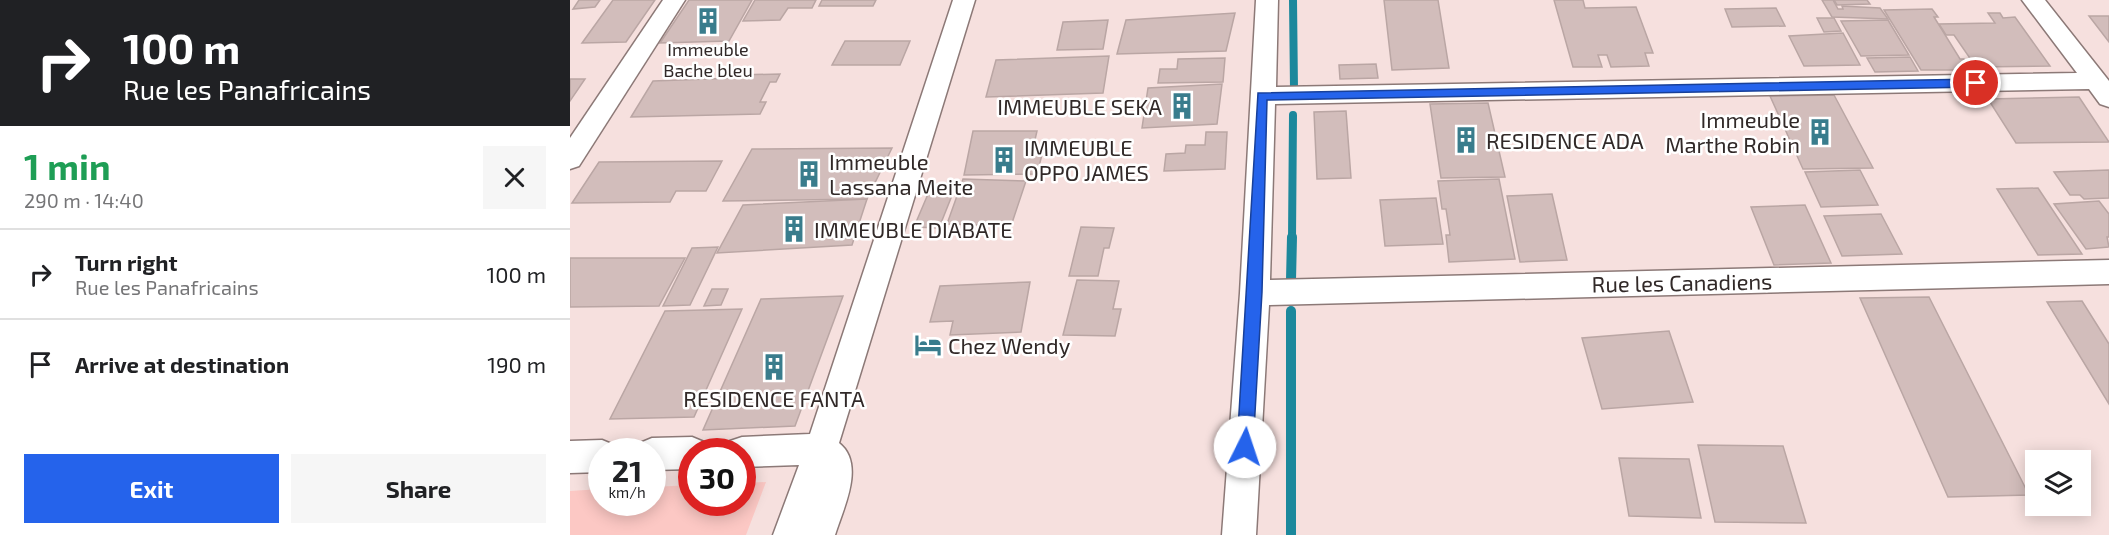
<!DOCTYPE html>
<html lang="en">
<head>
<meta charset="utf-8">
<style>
  :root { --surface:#fff; --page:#f6f6f6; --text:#202124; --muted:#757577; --line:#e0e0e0; --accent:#2563eb }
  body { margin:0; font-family:"Exo 2",sans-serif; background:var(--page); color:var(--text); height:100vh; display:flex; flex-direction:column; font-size:22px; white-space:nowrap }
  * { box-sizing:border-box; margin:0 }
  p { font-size:20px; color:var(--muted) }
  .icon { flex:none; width:33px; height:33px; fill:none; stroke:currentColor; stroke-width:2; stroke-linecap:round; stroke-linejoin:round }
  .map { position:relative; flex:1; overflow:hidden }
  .panel { display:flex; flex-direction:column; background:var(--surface); width:570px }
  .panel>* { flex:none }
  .top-card { background:#202124; color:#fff; overflow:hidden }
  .buttons { position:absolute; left:1455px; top:450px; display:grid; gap:12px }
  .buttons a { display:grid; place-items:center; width:66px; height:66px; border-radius:0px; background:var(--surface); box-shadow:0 3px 15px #0003; font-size:30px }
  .speed { position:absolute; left:18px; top:438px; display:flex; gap:12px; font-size:30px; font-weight:700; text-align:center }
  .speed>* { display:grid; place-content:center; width:78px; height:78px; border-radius:50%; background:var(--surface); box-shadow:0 3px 15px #0003; line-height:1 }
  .speed small { font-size:15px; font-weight:400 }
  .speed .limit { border:9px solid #d22; background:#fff; color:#111 }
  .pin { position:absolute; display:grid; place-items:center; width:51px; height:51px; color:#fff; margin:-26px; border:3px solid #fff; border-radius:50%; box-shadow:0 2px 6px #0007 }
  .me { position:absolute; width:66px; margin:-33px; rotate:4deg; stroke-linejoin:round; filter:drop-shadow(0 0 4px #0008) }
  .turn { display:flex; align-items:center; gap:21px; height:126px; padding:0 24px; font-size:27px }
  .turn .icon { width:78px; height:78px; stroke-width:2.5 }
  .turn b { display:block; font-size:42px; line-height:51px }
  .round { display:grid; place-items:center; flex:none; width:63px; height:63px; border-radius:0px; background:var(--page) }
  .head { display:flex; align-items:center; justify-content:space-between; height:102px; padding:0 24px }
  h1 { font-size:36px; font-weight:700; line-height:45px; color:#1e9e55 }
  .action { display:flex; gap:12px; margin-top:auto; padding:12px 24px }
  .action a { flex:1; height:69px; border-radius:0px; background:var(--accent); color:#fff; font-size:24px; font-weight:700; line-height:69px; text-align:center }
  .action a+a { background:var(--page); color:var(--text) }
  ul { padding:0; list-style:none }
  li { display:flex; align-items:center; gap:18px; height:90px; padding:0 24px; border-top:2px solid var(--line) }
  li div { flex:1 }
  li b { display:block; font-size:22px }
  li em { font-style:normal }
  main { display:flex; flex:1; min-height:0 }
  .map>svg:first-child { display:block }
</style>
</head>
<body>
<main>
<section class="panel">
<div class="top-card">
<div class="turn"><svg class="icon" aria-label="right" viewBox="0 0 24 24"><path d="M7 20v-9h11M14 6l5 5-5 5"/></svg><div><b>100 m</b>Rue les Panafricains</div></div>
</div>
<div class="head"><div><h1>1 min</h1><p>290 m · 14:40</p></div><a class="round"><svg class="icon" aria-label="close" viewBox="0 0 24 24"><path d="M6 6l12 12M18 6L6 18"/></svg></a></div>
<ul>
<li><svg class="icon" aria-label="right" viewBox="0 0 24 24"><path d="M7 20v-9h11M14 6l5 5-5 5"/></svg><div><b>Turn right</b><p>Rue les Panafricains</p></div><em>100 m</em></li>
<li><svg class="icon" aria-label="arrive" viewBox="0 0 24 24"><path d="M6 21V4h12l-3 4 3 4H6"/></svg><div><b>Arrive at destination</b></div><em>190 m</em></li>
</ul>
<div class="action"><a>Exit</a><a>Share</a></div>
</section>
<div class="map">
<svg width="1539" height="535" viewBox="0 0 1539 535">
  <rect width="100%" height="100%" fill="#f6e0de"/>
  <polygon fill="#fcc8c4" points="196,482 176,535 0,535 0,491 31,489 32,502 82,502 83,487 121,485 122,502 172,502 173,483"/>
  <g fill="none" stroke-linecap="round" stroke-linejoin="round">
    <g stroke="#1c889c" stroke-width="8">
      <polyline points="723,0 724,89"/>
      <polyline points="722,238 723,115"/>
    </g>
    <g stroke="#1c889c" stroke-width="10">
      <polyline points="721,280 722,237"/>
      <polyline points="721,311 721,534"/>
    </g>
  </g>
  <g fill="#d2bdbb" stroke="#baa6a4" stroke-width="1.5">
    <polygon points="9,0 30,0 25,7 3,9"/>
    <polygon points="43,0 85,0 56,42 12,43"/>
    <polygon points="119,0 182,0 159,41 90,43"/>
    <polygon points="185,0 246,0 242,8 218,8 210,20 173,21"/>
    <polygon points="252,0 306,0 303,6 249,6"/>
    <polygon points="814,0 868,0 879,68 822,70"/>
    <polygon points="984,0 1013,0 1015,8 1066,7 1083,53 1075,53 1079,66 1041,67 1037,55 1028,55 1032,67 1003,67"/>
    <polygon points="1252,0 1263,0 1268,9 1273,9 1272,6 1310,8 1318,19 1262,17"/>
    <polygon points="1264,0 1297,0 1300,4 1267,5"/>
    <polygon points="1206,8 1215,26 1162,27 1155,9"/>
    <polygon points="1362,9 1368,17 1364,17 1390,59 1394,59 1401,70 1351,70 1314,10"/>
    <polygon points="665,13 656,51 547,54 556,20"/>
    <polygon points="1418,13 1430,13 1433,18 1445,17 1480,66 1406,67 1384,35 1376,35 1369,24 1425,23"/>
    <polygon points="1519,16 1539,16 1539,42"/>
    <polygon points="1247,18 1264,18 1271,31 1254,32"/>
    <polygon points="538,20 533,49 487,50 493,22"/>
    <polygon points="1318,20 1339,55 1291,56 1271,21"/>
    <polygon points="1273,33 1290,65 1234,66 1219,36"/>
    <polygon points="275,41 340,41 330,65 262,65"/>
    <polygon points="539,56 533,93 416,97 426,60"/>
    <polygon points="1340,57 1348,71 1305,72 1297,58"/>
    <polygon points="655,58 653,82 588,83 590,69 607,69 608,59"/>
    <polygon points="806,64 808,78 770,79 769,65"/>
    <polygon points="210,74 206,82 200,82 190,102 196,102 190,114 61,117 83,81 165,78 166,75"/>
    <polygon points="0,79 15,79 0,101"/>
    <polygon points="652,84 647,124 572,128 578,88"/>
    <polygon points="1264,95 1303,168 1233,169 1200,96"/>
    <polygon points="1509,97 1539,142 1446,143 1418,99"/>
    <polygon points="918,103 935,177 871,178 860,104"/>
    <polygon points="776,111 781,178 747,179 744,112"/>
    <polygon points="403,131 467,131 464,144 474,147 467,174 394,175"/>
    <polygon points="636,132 657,132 655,169 594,171 596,154 615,153 616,145 635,145"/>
    <polygon points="322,148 297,199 153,201 182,149"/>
    <polygon points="152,161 136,191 106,191 100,202 2,203 29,162"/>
    <polygon points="1290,170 1308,205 1251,207 1235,172"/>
    <polygon points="1539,170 1539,198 1514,199 1510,195 1500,195 1484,172"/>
    <polygon points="393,179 456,181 441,226 377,224"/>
    <polygon points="929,179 945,259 879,262 876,235 880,235 876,209 872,209 868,181"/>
    <polygon points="361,187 385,188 369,228 344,227"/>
    <polygon points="1468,188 1512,254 1468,255 1427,189"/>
    <polygon points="982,194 997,260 950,262 937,196"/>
    <polygon points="866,198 873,244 815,246 810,200"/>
    <polygon points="297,199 282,245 147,253 173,205"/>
    <polygon points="1529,201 1539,214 1539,237 1537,237 1539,247 1516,249 1484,204"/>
    <polygon points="1235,205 1261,263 1204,265 1181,207"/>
    <polygon points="1311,214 1332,254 1272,256 1254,216"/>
    <polygon points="511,227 544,228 539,248 534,248 528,276 499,276"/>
    <polygon points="148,247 120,305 93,306 122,248"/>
    <polygon points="0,258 115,258 89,306 0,307"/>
    <polygon points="507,280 549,281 543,309 551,309 545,336 493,335"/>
    <polygon points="460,282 451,332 380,335 383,321 360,322 370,286"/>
    <polygon points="142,289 158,289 151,305 134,306"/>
    <polygon points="273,296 225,426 133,430 191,299"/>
    <polygon points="1359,297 1459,495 1378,497 1290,298"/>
    <polygon points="1512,301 1539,344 1539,404 1477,302"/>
    <polygon points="172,309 124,417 40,419 95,311"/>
    <polygon points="1099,331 1123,402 1032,409 1012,338"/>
    <polygon points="1128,445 1213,446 1236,523 1145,522"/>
    <polygon points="1049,458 1119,459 1131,518 1059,516"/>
  </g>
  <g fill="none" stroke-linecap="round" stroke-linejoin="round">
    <defs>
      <g id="street">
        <polygon points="93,0 115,0 9,166 0,169 0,138"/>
        <path d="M383,0H405L269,443C296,464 273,509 265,535H203L229,465L172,467V452H156L160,441L172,437L240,434Z"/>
        <polygon points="686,0 708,0 706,87 1507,73 1452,0 1475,0 1539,81 1539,107 1530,104 1519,89 705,104 700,280 1539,260 1539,284 699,305 686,535 652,535 670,293"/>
        <polygon points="122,437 134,442 138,452 122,452 122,469 82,470 82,452 67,452 70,443 82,438"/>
        <polygon points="32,440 44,445 46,452 32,452 32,472 0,473 0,441"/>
      </g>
    </defs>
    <use href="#street" stroke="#8c7977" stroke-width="3"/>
    <use href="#street" fill="#fff" fill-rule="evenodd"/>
  </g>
  <polygon fill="#2563eb" stroke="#184099" stroke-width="1.5" points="1406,79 1412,83 1406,87 697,100 692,292 683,447 680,452 675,454 669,452 667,447 688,93"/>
  <defs>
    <symbol id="building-bare" viewBox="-9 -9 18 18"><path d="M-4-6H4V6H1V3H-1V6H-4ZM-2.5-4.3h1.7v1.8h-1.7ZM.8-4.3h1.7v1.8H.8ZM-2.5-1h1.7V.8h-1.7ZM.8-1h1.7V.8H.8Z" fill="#397c8c" stroke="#fff" stroke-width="2.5" paint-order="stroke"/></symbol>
    <symbol id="hotel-bare" viewBox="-9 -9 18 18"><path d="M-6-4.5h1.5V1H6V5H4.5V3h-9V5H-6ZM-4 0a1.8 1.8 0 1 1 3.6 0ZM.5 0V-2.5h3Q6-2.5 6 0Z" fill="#397c8c" stroke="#fff" stroke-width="2.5" paint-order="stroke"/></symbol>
  </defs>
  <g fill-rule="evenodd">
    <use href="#building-bare" x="119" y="2" width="38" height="38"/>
    <use href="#building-bare" x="593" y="87" width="38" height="38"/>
    <use href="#building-bare" x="1231" y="113" width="38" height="38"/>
    <use href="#building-bare" x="877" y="121" width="38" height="38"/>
    <use href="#building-bare" x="415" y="141" width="38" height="38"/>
    <use href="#building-bare" x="220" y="155" width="38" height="38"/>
    <use href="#building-bare" x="205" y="210" width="38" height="38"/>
    <use href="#hotel-bare" x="339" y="326" width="38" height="38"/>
    <use href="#building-bare" x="185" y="348" width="38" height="38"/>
  </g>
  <g text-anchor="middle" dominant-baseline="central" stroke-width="5" stroke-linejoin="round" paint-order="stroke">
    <g font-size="18" fill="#312928" stroke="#fff">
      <text x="138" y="49">Immeuble<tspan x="138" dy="21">Bache bleu</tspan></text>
    </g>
    <g font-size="22" fill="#312928" stroke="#fff" text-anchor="start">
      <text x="592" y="106" text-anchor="end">IMMEUBLE SEKA</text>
      <text x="1230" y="119" text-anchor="end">Immeuble<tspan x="1230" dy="25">Marthe Robin</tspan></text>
      <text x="916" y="140">RESIDENCE ADA</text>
      <text x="454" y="147">IMMEUBLE<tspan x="454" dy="25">OPPO JAMES</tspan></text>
      <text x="259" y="161">Immeuble<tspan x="259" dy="25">Lassana Meite</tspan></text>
      <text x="244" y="229">IMMEUBLE DIABATE</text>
      <text x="378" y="345">Chez Wendy</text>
      <text x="204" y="398" text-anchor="middle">RESIDENCE FANTA</text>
    </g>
    <g font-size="22" fill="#312928" stroke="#fff">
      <text transform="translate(1112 282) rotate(-1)">Rue les Canadiens</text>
    </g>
  </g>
</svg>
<div class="buttons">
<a><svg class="icon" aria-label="layers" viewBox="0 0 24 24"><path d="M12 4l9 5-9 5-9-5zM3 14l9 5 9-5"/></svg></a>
</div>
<div class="speed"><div>21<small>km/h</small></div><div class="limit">30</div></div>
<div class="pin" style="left:1406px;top:83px;background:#d93025"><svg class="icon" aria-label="arrive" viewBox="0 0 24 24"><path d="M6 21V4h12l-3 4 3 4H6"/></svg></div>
<svg class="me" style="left:675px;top:447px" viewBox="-20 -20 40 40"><circle r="19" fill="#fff"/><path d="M0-13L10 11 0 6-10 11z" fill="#2563eb"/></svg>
</div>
</main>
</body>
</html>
